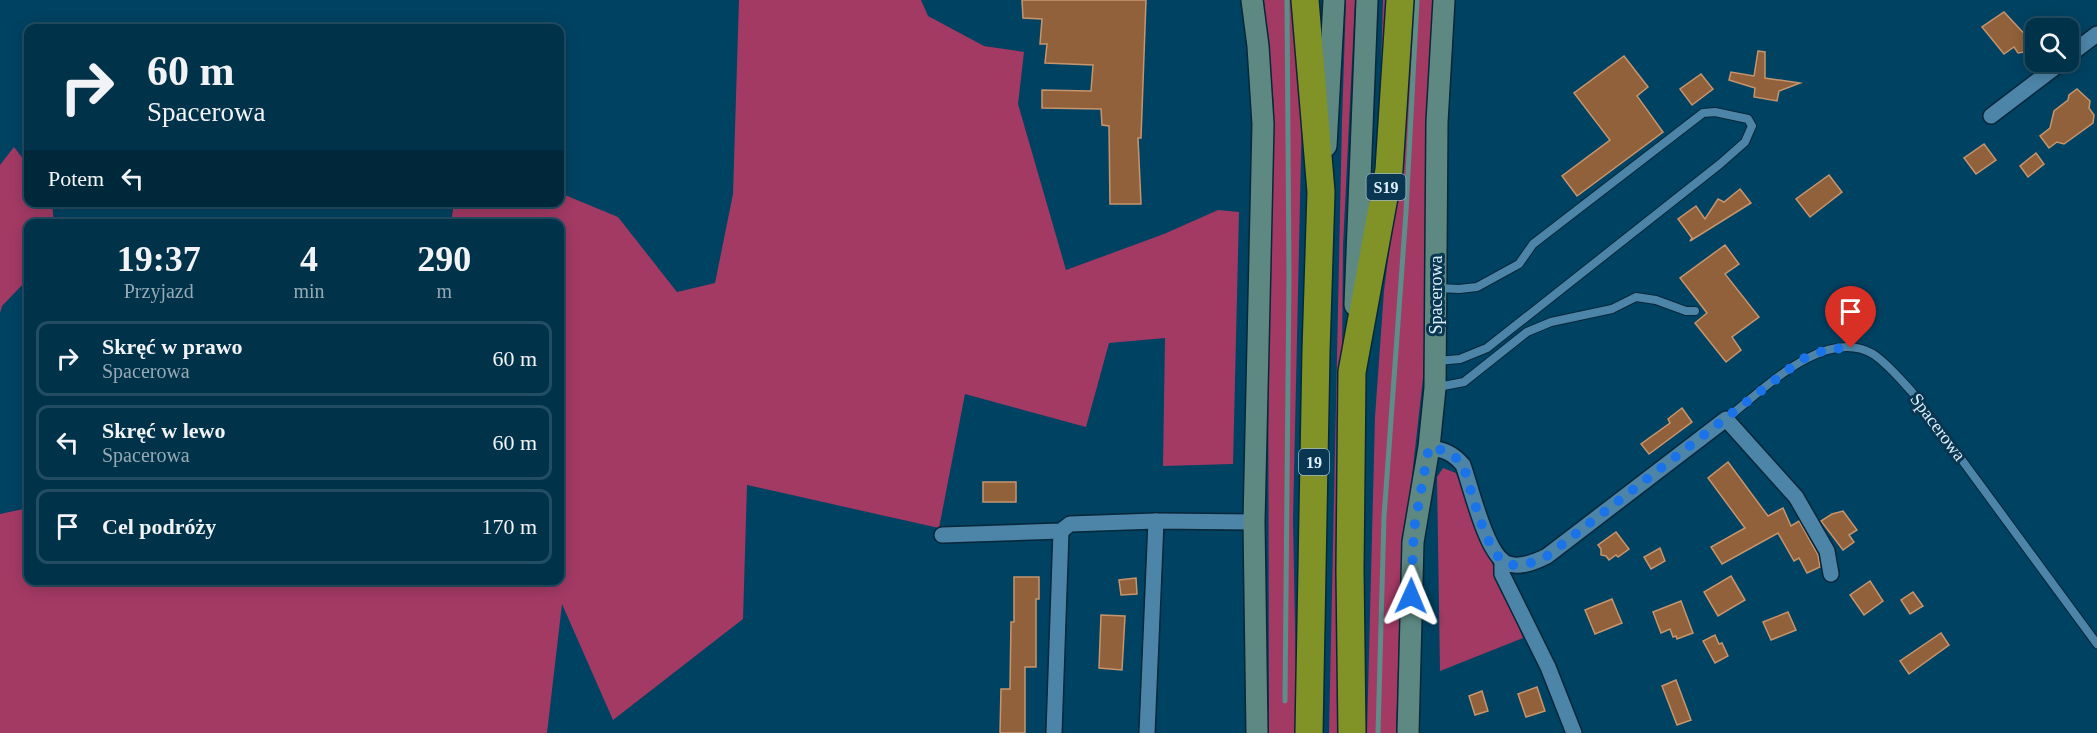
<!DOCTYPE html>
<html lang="pl">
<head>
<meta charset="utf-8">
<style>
  :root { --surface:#00324a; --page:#0a3a51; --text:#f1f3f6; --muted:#95aab5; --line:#224d62 }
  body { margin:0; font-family:Georgia,serif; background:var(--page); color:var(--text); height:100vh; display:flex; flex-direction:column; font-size:22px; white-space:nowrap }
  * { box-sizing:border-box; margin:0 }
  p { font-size:20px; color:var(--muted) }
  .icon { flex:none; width:33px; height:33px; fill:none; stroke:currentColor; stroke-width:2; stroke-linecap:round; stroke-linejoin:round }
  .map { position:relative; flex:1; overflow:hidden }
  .drawer { position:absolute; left:24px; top:219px; width:540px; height:366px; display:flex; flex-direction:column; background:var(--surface); border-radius:12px; box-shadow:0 3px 15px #0003,0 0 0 2px var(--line) }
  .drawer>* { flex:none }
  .guide { position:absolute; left:24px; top:24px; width:540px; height:183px; border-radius:12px; box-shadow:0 3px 15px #0003,0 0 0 2px var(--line); background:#00324a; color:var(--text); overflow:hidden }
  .fabs { position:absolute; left:2025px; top:18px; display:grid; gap:12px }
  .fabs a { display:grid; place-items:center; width:54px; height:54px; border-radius:12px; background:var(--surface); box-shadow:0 3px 15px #0003,0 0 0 2px var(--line); font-size:30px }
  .pin { position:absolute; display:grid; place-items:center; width:51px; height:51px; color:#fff; margin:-62px -26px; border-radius:50% 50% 50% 0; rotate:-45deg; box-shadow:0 0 6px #0007 }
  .pin .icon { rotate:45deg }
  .me { position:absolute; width:66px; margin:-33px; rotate:1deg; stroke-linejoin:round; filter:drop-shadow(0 0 4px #0008) }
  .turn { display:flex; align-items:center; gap:21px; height:126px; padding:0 24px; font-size:27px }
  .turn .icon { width:78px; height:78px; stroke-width:2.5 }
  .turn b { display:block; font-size:42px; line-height:51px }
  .then { display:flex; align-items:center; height:57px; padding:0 24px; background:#0003; gap:12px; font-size:22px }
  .eta { display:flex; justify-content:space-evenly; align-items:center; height:102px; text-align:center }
  .eta b { font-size:36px; font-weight:700; line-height:42px }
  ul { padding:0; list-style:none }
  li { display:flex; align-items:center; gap:18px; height:75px; margin:0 12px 9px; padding:0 12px; border:3px solid var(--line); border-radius:12px }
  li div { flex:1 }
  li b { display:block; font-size:22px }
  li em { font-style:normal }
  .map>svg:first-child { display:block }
</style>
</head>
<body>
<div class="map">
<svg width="2097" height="733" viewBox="0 0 2097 733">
  <rect width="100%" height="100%" fill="#004262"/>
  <g fill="#a33a64">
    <polygon points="739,0 921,0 928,16 984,46 1024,52 1018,104 1066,270 1164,234 1218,210 1239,212 1233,464 1163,466 1165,338 1109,343 1086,427 965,394 939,528 747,485 743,619 613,720 562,604 547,733 0,733 0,514 28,508 28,580 560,580 560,224 451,223 454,203 560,202 560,193 618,217 677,292 715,283 733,194"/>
    <polygon points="1264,0 1294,0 1302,110 1293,520 1297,733 1269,733 1268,238 1271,236 1274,107"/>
    <polygon points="1346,0 1355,0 1343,246 1339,699 1337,733 1329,733 1342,121"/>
    <polygon points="1383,0 1392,0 1377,195"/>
    <polygon points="1410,0 1438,0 1423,378 1401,574 1396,733 1367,733 1375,417 1384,291 1395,204"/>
    <polygon points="14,147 28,165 28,202 52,203 54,223 28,224 28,279 2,306 0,313 0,165"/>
    <polygon points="1443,468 1456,473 1468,505 1523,638 1440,671 1437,477"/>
  </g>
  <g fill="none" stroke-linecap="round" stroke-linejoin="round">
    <g stroke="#5d8e8a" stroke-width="5">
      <polyline points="1285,701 1289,277 1287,0"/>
      <polyline points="1378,733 1384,517 1406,212 1417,0"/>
    </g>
  </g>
  <g fill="#90613b" stroke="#c7956d" stroke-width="1.5">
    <polygon points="1022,0 1146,0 1141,138 1138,138 1141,204 1110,204 1109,126 1102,125 1101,109 1042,108 1042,90 1091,91 1093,65 1045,63 1047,44 1040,44 1042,19 1023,18"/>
    <polygon points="2004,12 2031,41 2030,47 2024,52 2018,53 2014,47 2004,54 1982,27"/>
    <polygon points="1758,51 1765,52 1765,78 1800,83 1779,91 1777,101 1754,97 1755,88 1729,80 1731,72 1754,76"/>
    <polygon points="1624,56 1648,87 1637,96 1663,132 1577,196 1562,176 1610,140 1574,93"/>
    <polygon points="1701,74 1713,89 1692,105 1680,89"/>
    <polygon points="2077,89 2090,101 2089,108 2094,115 2093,123 2064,144 2057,142 2049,148 2040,136 2050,128 2054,111 2068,100 2069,95"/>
    <polygon points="1984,144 1996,160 1976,174 1964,158"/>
    <polygon points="2036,153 2044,164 2028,177 2020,166"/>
    <polygon points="1829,175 1842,192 1810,217 1796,199"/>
    <polygon points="1740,189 1751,203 1690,241 1692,238 1678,219 1696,206 1705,219 1718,199 1724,202"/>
    <polygon points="1725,245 1739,264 1725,274 1759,317 1732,337 1741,350 1726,362 1695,323 1707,313 1680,278"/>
    <polygon points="1682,408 1692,422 1649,454 1641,444 1670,423 1668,419"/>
    <polygon points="1728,462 1768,516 1783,508 1791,526 1799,521 1818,555 1820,567 1807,573 1799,558 1794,561 1778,533 1722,564 1711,547 1745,528 1708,478"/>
    <rect x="983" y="482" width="33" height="20"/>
    <polygon points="1843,511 1857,530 1849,535 1854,542 1843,550 1821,521 1832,514"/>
    <polygon points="1616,532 1629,549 1618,557 1616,555 1609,560 1606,556 1601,555 1601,549 1598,545"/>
    <polygon points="1660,548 1665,561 1651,569 1644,557"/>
    <polygon points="1731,576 1745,600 1718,616 1704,592"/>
    <polygon points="1014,577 1039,577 1039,599 1036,599 1036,667 1025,667 1025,733 1000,733 1001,689 1010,689 1011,622 1014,622"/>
    <polygon points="1136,578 1137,594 1121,595 1119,580"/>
    <polygon points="1870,581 1883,601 1864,615 1850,595"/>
    <polygon points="1913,592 1923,606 1910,614 1901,600"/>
    <polygon points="1612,599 1622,623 1595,634 1585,610"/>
    <polygon points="1681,601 1693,633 1677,639 1676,636 1673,637 1670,629 1661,633 1653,612"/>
    <polygon points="1788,612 1796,630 1771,640 1763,622"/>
    <polygon points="1101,615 1125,616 1122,670 1099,668"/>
    <polygon points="1941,633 1949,645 1909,674 1900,661"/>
    <polygon points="1715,635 1719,644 1722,643 1728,656 1715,663 1703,641"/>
    <polygon points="1676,680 1691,720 1677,725 1662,686"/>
    <polygon points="1537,687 1545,711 1526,717 1518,694"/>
    <polygon points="1482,691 1488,711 1475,715 1469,696"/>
  </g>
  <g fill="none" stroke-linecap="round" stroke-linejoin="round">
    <defs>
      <g id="lane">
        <polyline points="1437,361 1460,359 1487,348 1720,164 1745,142 1752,126 1748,119 1715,112 1703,113 1533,244 1519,264 1477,287 1459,289 1438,288"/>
        <polyline points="1438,387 1464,382 1527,332 1551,322 1612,309 1636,297 1656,300 1686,311 1695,311"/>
        <path d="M1726,419C1761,392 1825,325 1873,354C1888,364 1900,379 1912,392L2097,644"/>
      </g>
      <g id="street">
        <polyline points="2068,56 2097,34"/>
        <polyline points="1991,116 2062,62"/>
        <path d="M1429,447C1444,450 1453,453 1463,465C1471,487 1486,553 1506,563C1519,569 1535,562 1547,556L1726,419L1796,497L1827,551L1831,574"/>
        <polyline points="942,535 1061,531 1070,524 1156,521 1254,522"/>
        <polyline points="1502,560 1502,574 1548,667 1574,733"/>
        <polyline points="1054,733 1061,531"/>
        <polyline points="1147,733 1156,521"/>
      </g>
      <g id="secondary">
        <polyline points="1252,0 1258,46 1263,124 1254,522 1257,733"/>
        <polyline points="1326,146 1334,0"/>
        <polyline points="1355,305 1367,0"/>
        <polyline points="1408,733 1413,542 1429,447 1435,388 1437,122 1444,0"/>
      </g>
      <g id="highway">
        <polyline points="1305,0 1321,192 1316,351 1309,733"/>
        <polyline points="1352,733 1350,570 1352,372 1389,170 1400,0"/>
      </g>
    </defs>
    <use href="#lane" stroke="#082739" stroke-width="10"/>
    <use href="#street" stroke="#082739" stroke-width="18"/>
    <use href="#secondary" stroke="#082739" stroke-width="24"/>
    <use href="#highway" stroke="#082739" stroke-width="30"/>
    <use href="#lane" stroke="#4d85a9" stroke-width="8"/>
    <use href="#street" stroke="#4d85a9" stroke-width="15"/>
    <use href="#secondary" stroke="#5d8982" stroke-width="21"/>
    <use href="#highway" stroke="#819326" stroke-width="27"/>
  </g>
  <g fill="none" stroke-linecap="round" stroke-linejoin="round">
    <path stroke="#1a73e8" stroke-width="10" stroke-dasharray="0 18" d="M1411,596L1414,529L1429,447C1444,450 1453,453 1463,465C1471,487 1485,553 1506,563C1519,569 1535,562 1547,556L1801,360C1818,351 1832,348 1851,348"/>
  </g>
  <g text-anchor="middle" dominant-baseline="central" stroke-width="6" stroke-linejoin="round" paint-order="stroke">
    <g fill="#093650" stroke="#9eb8c8" stroke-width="1.5">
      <rect x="1366.5" y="174" width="39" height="26" rx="4.5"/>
      <rect x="1299" y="449" width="30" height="26" rx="4.5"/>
    </g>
    <g font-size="16" font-weight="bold" fill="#deeffb">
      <text x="1386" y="187">S19</text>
      <text x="1314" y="462">19</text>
    </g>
    <g font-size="18" fill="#deeffb" stroke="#093650">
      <text transform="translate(1436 295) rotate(-90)">Spacerowa</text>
      <text transform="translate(1938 427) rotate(53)">Spacerowa</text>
    </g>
  </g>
</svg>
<div class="fabs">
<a><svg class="icon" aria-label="search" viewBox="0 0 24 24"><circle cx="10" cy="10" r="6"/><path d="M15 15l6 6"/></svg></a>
</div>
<div class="pin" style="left:1851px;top:348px;background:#d93025"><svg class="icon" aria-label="arrive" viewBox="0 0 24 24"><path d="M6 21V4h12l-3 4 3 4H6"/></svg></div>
<svg class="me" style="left:1411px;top:596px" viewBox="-20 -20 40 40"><path d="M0-17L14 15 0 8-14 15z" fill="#1a73e8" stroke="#fff" stroke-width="4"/></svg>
<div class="guide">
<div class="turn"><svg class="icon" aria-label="right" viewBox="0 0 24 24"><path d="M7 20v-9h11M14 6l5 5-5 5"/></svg><div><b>60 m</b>Spacerowa</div></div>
<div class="then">Potem<svg class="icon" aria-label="left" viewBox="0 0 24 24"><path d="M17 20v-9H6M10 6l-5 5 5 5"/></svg></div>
</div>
<section class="drawer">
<div class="eta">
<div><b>19:37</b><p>Przyjazd</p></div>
<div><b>4</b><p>min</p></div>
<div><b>290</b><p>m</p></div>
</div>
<ul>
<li><svg class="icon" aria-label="right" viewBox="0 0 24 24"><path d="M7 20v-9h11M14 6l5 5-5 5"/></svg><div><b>Skręć w prawo</b><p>Spacerowa</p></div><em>60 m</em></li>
<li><svg class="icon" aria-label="left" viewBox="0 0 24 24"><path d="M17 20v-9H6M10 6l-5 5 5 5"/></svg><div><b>Skręć w lewo</b><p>Spacerowa</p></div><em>60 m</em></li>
<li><svg class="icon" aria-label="arrive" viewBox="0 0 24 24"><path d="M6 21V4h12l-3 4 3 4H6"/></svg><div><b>Cel podróży</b></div><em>170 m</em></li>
</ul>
</section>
</div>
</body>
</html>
